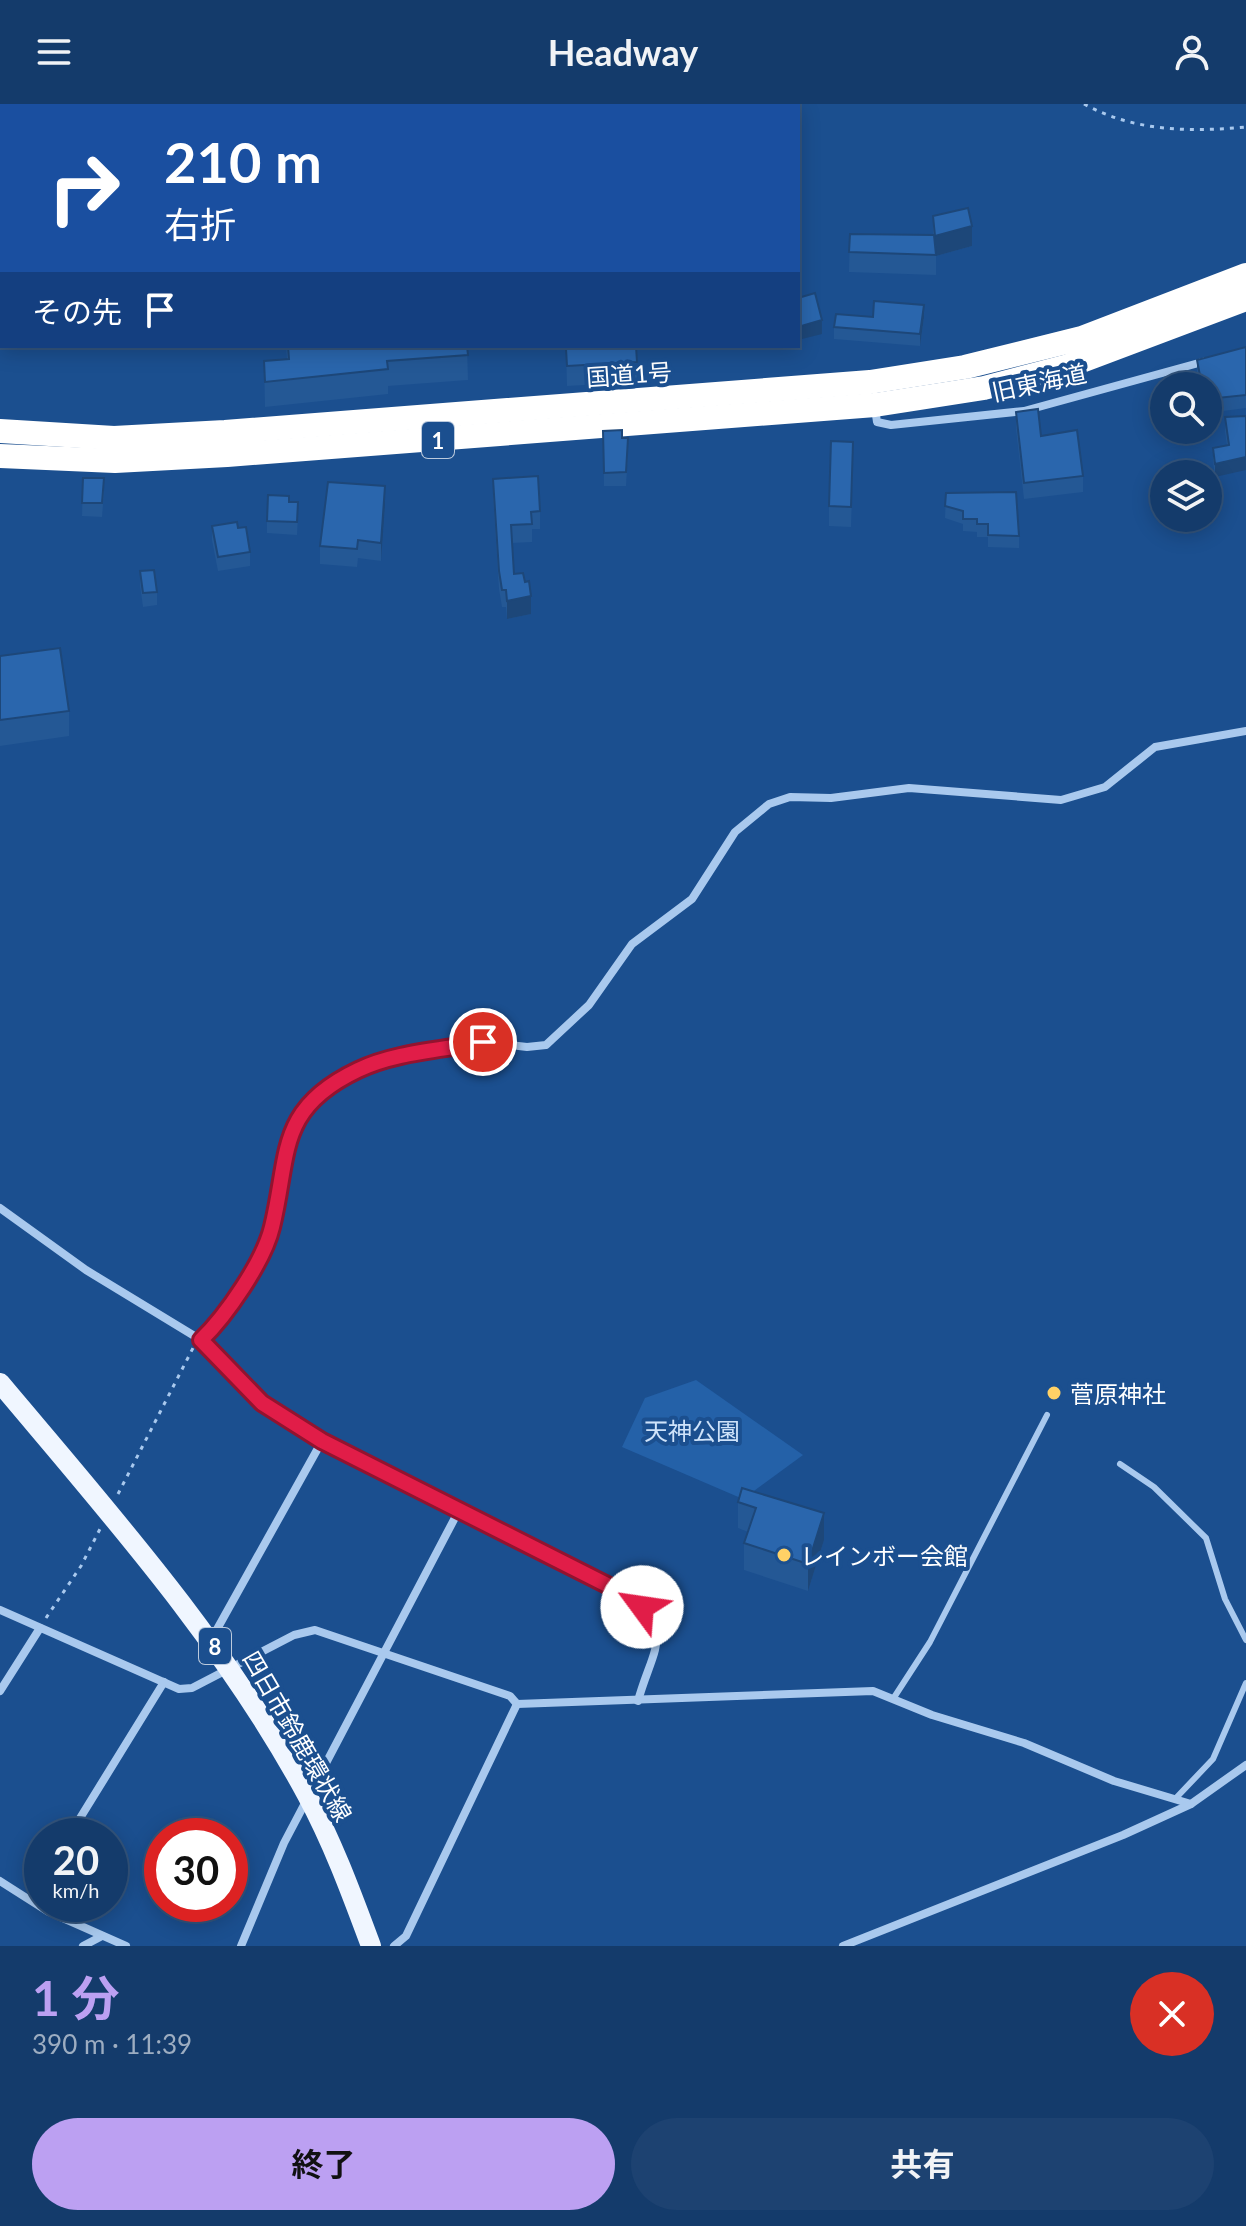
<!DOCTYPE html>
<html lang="ja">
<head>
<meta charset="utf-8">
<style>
  :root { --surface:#143b6b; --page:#1d4271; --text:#f1f3f6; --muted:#9dadc1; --line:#33557e; --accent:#bca0f2 }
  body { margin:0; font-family:Lato,"Noto Sans JP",sans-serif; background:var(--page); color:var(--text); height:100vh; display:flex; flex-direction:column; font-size:30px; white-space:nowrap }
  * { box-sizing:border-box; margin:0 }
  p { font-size:26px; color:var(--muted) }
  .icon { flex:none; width:44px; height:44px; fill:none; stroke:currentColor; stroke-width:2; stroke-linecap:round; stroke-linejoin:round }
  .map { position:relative; height:1842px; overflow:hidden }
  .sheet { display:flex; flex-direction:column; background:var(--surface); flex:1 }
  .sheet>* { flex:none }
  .banner { position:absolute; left:0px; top:0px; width:800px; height:244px; box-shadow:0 4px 20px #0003,0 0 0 2px var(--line); background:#1a4fa0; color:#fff; overflow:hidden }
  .buttons { position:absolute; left:1150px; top:268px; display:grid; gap:16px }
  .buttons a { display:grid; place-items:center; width:72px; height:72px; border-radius:50%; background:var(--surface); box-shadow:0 4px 20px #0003,0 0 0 2px var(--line); font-size:40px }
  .speed { position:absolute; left:24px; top:1714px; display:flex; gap:16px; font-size:40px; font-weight:700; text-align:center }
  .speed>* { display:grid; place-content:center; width:104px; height:104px; border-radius:50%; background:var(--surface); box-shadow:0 4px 20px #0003,0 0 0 2px var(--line); line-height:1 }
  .speed small { font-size:20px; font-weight:400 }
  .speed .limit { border:12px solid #d22; background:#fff; color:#111 }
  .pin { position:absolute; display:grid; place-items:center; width:68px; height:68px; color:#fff; margin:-34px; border:4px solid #fff; border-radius:50%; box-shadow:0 2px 8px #0007 }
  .me { position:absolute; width:88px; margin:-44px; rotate:301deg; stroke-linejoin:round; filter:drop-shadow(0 0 6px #0008) }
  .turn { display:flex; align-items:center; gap:28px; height:168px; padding:0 32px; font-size:36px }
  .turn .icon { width:104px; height:104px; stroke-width:2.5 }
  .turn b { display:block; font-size:56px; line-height:68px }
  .then { display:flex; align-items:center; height:76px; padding:0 32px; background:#0003; gap:16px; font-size:30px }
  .round { display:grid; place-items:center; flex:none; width:84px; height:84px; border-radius:42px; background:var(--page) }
  .overview { display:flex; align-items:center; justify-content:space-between; height:136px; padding:0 32px }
  h1 { font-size:48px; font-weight:700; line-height:60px; color:var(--accent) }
  .action { display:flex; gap:16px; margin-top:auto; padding:16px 32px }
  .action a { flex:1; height:92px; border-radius:48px; background:var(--accent); color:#111; font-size:32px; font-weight:700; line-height:92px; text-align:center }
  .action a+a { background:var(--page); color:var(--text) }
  header { display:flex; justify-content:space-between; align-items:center; height:104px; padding:0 32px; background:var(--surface); font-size:36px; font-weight:700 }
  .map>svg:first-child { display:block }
</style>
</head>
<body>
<header><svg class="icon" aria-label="menu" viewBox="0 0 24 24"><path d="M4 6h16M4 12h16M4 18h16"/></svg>Headway<svg class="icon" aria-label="person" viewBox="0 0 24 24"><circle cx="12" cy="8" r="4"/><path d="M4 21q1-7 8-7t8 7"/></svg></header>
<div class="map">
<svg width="1246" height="1842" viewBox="0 0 1246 1842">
  <rect width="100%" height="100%" fill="#1b4f8f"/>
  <polygon fill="#2461a8" points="696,1276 803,1351 743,1395 622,1343 645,1294"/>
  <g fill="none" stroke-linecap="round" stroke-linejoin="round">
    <g stroke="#a9c9ee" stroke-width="3" stroke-dasharray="4 6" stroke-linecap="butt">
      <path d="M1084,0C1135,28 1190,28 1246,23"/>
      <polyline points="118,1390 193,1244"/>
      <polyline points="46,1514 81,1462 100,1425"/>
    </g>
    <g stroke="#a9c9ee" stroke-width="6">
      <polyline points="1120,1360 1154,1383 1206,1434 1225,1495 1246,1536"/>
      <polyline points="893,1595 930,1538 1047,1311"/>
      <polyline points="1176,1694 1213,1655 1246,1579"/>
    </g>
    <g stroke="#a9c9ee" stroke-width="8">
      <polyline points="875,304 877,318 891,321 1024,307 1206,257"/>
      <path d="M0,1104L86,1166L201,1236L262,1299L322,1337L623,1489C678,1527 652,1545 638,1597"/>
      <polyline points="201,1236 223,1213 267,1139 287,1034 309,1002 329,984 357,966 382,957 483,938 527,943 546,941 589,901 632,840 692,795 735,728 769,700 790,693 831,694 909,684 1061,696 1105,683 1155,643 1246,627"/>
      <polyline points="0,1506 179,1585 192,1584 294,1531 315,1526 510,1592 517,1600 873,1587 932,1611 1024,1639 1114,1677 1191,1700"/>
      <polyline points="211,1536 322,1337"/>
      <polyline points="0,1587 40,1524"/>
      <polyline points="69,1732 164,1578"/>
      <polyline points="0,1777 47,1807 126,1842"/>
      <polyline points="34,1796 42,1786"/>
      <polyline points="83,1842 102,1832"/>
      <polyline points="241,1842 284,1739 458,1408"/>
      <polyline points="394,1842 406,1832 517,1600"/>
      <polyline points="843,1842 1123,1731 1191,1700 1246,1661"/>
    </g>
    <path stroke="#f0f6ff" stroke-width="20" d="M0,1279C111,1411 225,1539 307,1691C333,1739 352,1791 371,1842"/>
    <g stroke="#fff" stroke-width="24">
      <polyline points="0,327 114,334 225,328 870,278 965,263 1082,234 1246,171"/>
      <polyline points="0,352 115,357 227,351 875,301 984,284 1068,262 1246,195"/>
    </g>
  </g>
  <g fill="#245895">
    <rect x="215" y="0" width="154" height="2"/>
    <polygon points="933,112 972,142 936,152 936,171 849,168 850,130 933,131"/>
    <polygon points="873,213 924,213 920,242 834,235 834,223"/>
    <polygon points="286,242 467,242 468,276 388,282 388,290 265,303 264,257 287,255"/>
    <polygon points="587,242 658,242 636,242 637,278 567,282 566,245"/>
    <polygon points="1246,243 1246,304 1208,309 1208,282 1199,282 1197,269 1197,256"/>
    <polygon points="1016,308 1083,372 1083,388 1024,395 1016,324"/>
    <polygon points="1246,312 1215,373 1213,357 1213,344 1227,341 1225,326 1225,313"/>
    <polygon points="603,327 622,334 628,347 626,382 604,382"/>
    <polygon points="853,358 851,423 829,422 829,402"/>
    <polygon points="83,374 104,388 102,413 82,412"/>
    <polygon points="493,375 540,407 540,425 532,425 532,438 512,439 514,470 531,510 507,515 506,503 502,503 499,485 493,392"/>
    <polygon points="946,389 1019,432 1019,444 988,443 988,433 977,433 977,428 963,427 963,420 945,414"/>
    <polygon points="289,398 298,411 297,431 267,429 267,417"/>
    <polygon points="385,400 381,457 358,454 357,463 320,460 320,442"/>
    <polygon points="212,422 250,448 250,462 218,467 212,436"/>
    <polygon points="140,467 157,488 157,501 143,503 140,481"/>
    <polygon points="0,552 69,607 69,632 0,642"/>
    <polygon points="742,1384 824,1436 808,1487 744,1466 744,1439 748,1428 738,1424 738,1398"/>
  </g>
  <g fill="#1d4779">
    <polygon points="972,122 972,142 936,152 935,151 935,132"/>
    <polygon points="924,201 924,213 920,242 920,230"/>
    <polygon points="822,216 822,230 798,236 798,223"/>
    <polygon points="1246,353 1246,366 1215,373 1215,360"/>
    <polygon points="385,382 385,400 381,457 381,439"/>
    <polygon points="531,492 531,510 507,515 507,497"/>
    <polygon points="824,1409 824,1436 808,1487 808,1460"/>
  </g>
  <g fill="#2a66ad" stroke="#1d4779" stroke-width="2">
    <rect x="261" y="0" width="108" height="2"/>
    <polygon points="968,104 972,122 935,132 933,112"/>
    <polygon points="850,130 934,131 936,151 849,148"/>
    <polygon points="815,189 822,216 798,223 798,194"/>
    <polygon points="874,197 924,201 920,230 834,223 836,210 873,213"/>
    <polygon points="288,242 467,242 468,251 387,257 388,265 265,278 264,257 289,255"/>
    <polygon points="597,242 636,242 637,258 567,262 566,245"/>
    <polygon points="1246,243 1246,291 1208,295 1208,282 1202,282 1197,256"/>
    <polygon points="1038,305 1041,332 1077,326 1083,372 1024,379 1016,308"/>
    <polygon points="1246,312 1246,353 1215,360 1213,344 1229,341 1225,313"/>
    <polygon points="622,326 622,334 628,334 626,368 604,369 603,327"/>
    <polygon points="831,337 853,338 851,403 829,402"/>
    <polygon points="538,372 540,407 531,408 532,420 511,421 514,470 523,469 525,478 529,477 531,492 507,497 506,486 502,486 499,467 493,375"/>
    <polygon points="83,374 104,374 102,399 82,399"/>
    <polygon points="328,378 385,382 381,439 358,436 357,445 320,442"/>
    <polygon points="1016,388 1019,432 988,431 988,420 977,420 977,415 963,415 963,407 945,402 946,389"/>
    <polygon points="268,391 289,392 289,398 298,398 297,418 267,417"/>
    <polygon points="237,418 238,424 246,423 250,448 218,453 212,422"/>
    <polygon points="154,466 157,488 143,489 140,467"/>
    <polygon points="60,544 69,607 0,616 0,552"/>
    <polygon points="742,1384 824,1409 808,1460 744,1439 756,1404 738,1398"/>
  </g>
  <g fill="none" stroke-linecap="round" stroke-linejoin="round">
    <defs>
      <path id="route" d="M483,938C443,946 395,948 358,966C276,1005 290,1050 272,1123C264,1157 226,1212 201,1236L262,1299L322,1337L623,1489L642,1503"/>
    </defs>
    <use href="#route" stroke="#92132f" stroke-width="20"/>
    <use href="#route" stroke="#e11d48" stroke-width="14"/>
  </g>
  <g fill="#ffd166" stroke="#1b4f8f" stroke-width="3">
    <circle cx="1054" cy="1289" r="8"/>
    <circle cx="784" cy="1451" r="8"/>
  </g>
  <g text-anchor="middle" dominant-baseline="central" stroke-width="8" stroke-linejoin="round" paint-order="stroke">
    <g fill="#1b4f8f" stroke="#bbcadd" stroke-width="2">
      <rect x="422" y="318" width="32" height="36" rx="6"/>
      <rect x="199" y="1524" width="32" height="36" rx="6"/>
    </g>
    <g font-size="22" font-weight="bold" fill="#fff">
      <text x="438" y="336">1</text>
      <text x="215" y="1542">8</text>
    </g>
    <g font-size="24" fill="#fff" stroke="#1b4f8f">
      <text transform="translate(629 270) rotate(-4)">国道1号</text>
      <text transform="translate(1039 278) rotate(-12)">旧東海道</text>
      <text transform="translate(298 1632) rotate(60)">四日市鈴鹿環状線</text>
    </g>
    <g font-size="24" fill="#fff" stroke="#1b4f8f" text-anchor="start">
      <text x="1070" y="1289">菅原神社</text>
      <text x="800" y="1451">レインボー会館</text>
    </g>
    <g font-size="24" fill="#cfe3fa" stroke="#1b4f8f">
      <text x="692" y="1326">天神公園</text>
    </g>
  </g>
</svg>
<div class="buttons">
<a><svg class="icon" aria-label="search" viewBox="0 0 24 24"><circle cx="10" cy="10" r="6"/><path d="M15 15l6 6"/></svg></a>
<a><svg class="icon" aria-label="layers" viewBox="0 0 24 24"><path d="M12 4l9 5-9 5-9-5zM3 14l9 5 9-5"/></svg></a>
</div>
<div class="speed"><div>20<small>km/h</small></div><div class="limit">30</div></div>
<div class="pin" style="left:483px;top:938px;background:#d93025"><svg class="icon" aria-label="arrive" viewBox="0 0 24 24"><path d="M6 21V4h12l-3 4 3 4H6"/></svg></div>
<svg class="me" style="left:642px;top:1503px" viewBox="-20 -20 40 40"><circle r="19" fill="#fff"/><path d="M0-13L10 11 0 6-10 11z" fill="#e11d48"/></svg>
<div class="banner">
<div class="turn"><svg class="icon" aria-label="right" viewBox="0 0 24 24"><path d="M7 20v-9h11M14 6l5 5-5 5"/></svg><div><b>210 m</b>右折</div></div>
<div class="then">その先<svg class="icon" aria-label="arrive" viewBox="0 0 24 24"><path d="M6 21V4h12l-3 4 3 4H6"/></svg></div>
</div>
</div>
<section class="sheet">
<div class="overview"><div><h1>1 分</h1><p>390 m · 11:39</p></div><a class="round" style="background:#d93025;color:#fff"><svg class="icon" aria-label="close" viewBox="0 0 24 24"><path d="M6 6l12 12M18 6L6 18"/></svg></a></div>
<div class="action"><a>終了</a><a>共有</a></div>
</section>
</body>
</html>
